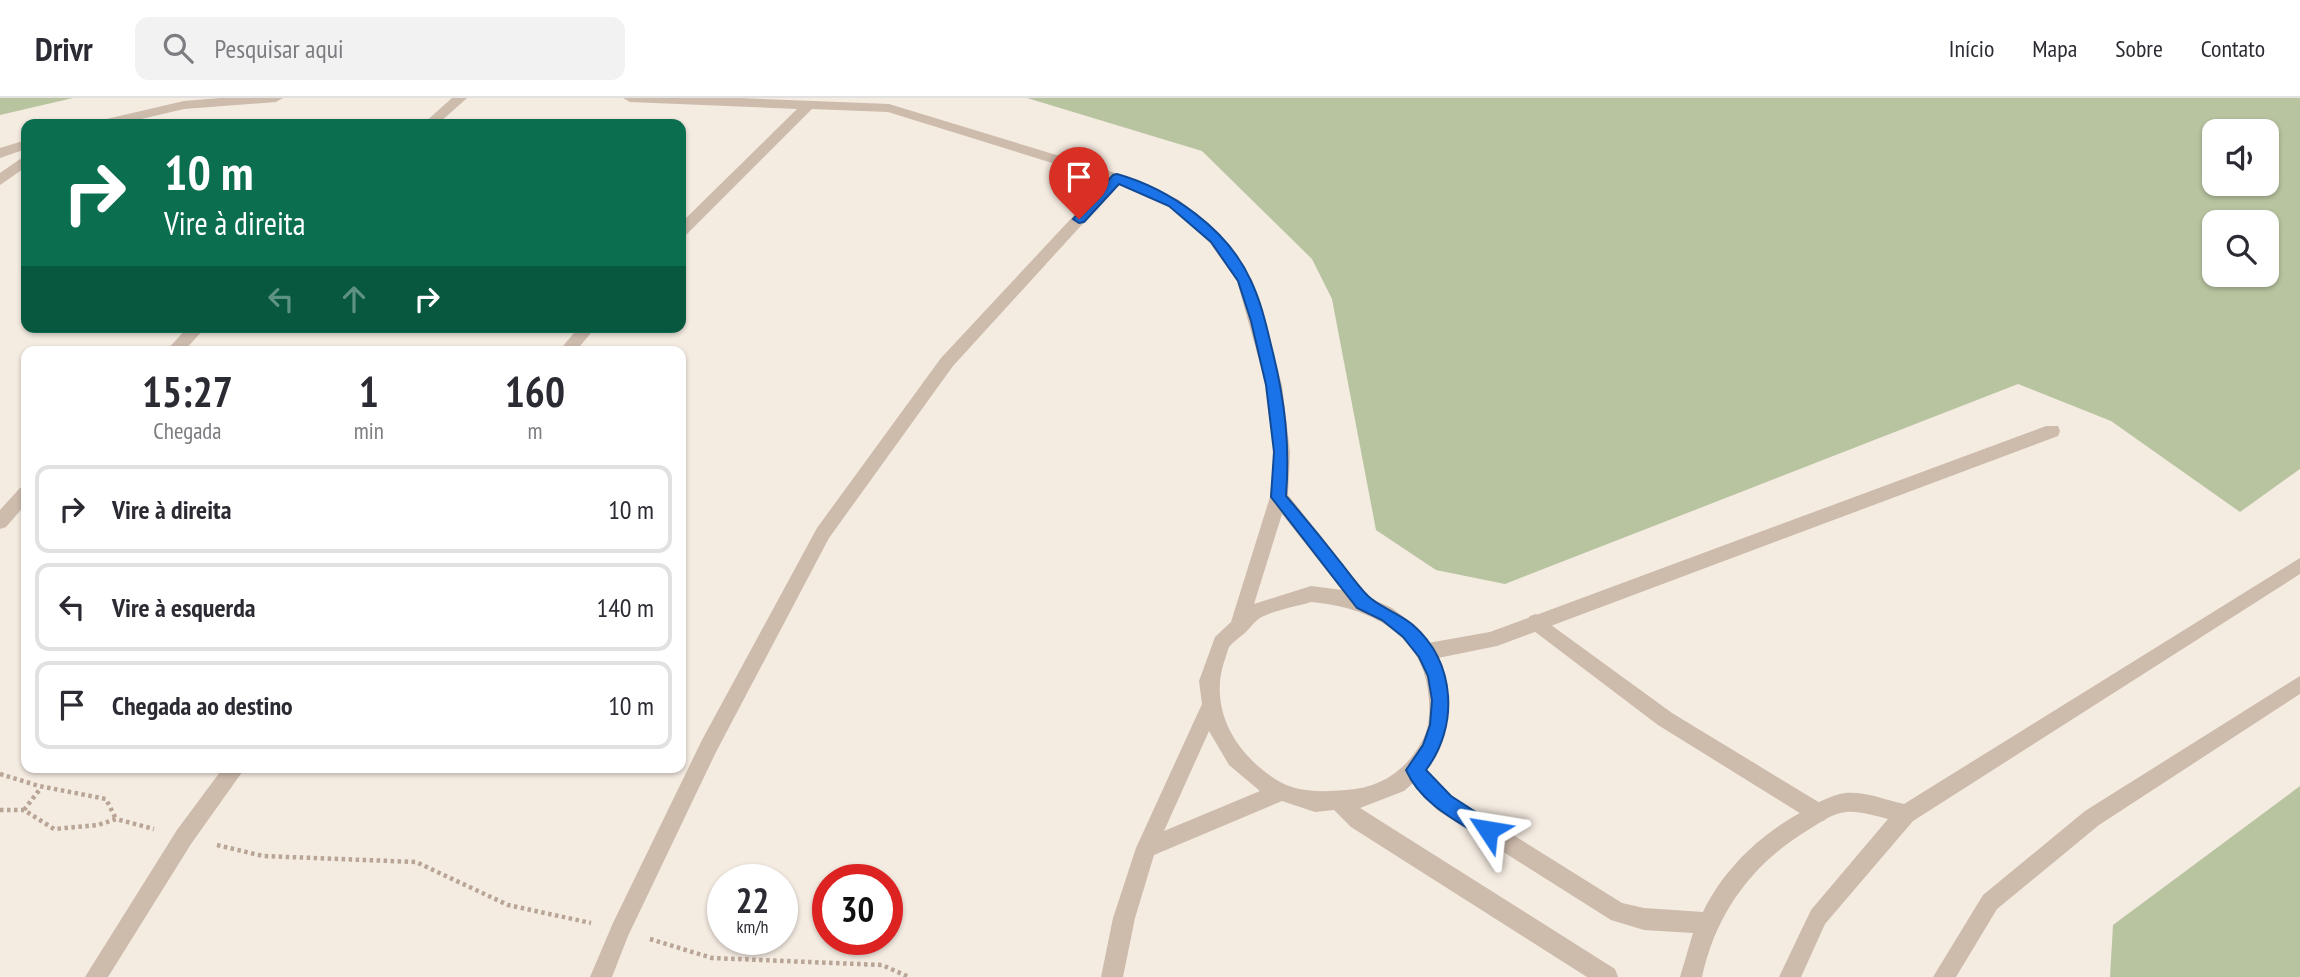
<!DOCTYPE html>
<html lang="pt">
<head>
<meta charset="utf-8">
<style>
  :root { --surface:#fff; --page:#f2f2f3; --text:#2b2b33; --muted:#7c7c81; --line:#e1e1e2 }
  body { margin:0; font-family:"PT Sans Narrow",sans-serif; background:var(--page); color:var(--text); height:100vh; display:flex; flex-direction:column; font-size:26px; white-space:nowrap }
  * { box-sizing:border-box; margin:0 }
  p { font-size:23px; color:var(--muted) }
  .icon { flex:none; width:38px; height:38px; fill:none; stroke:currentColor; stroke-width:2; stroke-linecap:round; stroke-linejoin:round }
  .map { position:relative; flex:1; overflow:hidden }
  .sheet { position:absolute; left:21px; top:248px; width:665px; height:427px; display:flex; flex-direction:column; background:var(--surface); border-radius:14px; box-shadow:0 2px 5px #0004 }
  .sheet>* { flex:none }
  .top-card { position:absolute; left:21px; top:21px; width:665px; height:214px; border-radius:14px; box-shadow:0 2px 5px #0004; background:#0b6e4f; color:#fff; overflow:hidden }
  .controls { position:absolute; left:2202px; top:21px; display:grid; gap:14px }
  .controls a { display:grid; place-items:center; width:77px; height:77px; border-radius:14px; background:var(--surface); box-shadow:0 2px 5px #0004; font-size:35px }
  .speed { position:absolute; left:707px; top:766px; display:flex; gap:14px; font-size:35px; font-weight:700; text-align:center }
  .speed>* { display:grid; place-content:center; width:91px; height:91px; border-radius:50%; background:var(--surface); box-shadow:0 2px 5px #0004; line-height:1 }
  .speed small { font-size:18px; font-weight:400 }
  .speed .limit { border:10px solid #d22; background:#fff; color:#111 }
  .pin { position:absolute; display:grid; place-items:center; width:60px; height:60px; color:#fff; margin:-72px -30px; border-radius:50% 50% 50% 0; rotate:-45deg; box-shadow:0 0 7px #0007 }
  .pin .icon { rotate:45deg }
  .me { position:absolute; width:77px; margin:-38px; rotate:303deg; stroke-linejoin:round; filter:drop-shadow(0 0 5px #0008) }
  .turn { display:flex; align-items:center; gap:24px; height:147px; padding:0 28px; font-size:32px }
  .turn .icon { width:91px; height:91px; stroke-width:2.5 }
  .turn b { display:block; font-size:49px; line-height:60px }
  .lanes { display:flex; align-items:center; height:66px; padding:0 28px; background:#0003; justify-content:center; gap:35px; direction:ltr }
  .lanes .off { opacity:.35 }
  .eta { display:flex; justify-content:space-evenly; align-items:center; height:119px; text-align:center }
  .eta b { font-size:42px; font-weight:700; line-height:49px }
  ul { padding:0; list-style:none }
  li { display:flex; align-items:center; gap:21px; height:88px; margin:0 14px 10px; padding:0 14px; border:4px solid var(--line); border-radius:14px }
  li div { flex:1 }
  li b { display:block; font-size:26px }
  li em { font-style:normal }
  header { display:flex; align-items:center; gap:42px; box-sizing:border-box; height:98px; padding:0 35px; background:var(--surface); border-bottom:2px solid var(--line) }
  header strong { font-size:33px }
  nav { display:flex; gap:38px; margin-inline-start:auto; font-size:24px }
  .search { width:490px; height:63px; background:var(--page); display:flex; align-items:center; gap:18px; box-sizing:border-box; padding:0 24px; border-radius:14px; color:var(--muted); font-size:26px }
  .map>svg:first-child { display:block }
</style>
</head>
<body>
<header>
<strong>Drivr</strong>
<div class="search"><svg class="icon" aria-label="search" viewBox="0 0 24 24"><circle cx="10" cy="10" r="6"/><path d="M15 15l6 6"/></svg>Pesquisar aqui</div>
<nav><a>Início</a><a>Mapa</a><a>Sobre</a><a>Contato</a></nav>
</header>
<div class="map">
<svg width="2300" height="879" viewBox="0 0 2300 879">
  <rect width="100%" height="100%" fill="#f4ebe1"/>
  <g fill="#b8c4a0" fill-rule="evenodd">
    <polygon points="0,0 73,0 0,17"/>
    <path d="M1027,0H2300V371L2240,414L2111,323L2018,286L1505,486L1436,472L1376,432L1332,201L1312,161L1202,53ZM2214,33H2266V86H2214ZM2214,124H2266V177H2214Z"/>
    <polygon points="2300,688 2300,879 2110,879 2113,827"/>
  </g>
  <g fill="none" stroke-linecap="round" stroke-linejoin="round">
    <g stroke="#b9a596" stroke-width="4.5" stroke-dasharray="3.5 3.5" stroke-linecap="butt">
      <polyline points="0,676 39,688 106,701 116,721"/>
      <polyline points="0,712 24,712 54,731 98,727 116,721 154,731"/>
      <polyline points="24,712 40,691"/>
      <polyline points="217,747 263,758 416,764 508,807 591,825"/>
      <polyline points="650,841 712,860 882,867 909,879"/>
    </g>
    <polygon fill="#cdbbac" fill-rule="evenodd" points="1536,516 1672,615 1825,708 1828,715 1825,722 1818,725 1811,722 1658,627 1530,530 1527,524 1530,518"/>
    <g fill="#cdbbac" fill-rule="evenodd">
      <polygon points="220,0 283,0 276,4 184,11 120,26 95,26 102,22 184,3"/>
      <polygon points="452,0 467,0 438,26 423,26"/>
      <path d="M623,0H740L889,6L1122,77L1179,102L1220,137L1252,182L1282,287L1290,354L1288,397L1370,500L1392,510L1418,530L1428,545L1490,534L2046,328H2058L2060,333L2058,338L1497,548L1438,560C1454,605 1451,630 1427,672L1451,698L1622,805L1644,810L1703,814C1725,769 1761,736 1805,712C1817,705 1831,697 1845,695C1864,693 1886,702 1904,706L2300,460V476L1913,723L1825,826L1801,879H1779L1811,812L1888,721C1875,718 1860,713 1846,714C1833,715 1819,725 1808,732C1752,766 1716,815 1702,879H1680L1693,835L1644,832L1611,822L1437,712L1413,685L1404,693L1360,710L1615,871L1618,879H1587L1351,729L1334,712L1315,714L1282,703L1154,757L1135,820L1123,879H1101L1113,820L1136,750L1202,606L1199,583L1215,539L1231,524L1270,399L1274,354L1266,287L1237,183L1210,145L1169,108L1119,86L953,268L829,440L716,654L628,838L612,879H590L613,825L702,642L817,430L941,260L1107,82L888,14L812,11L686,137L681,138V125L797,11L630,4ZM1282,416L1342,492L1311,488L1254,506ZM1311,504C1369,509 1426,536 1429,602C1430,615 1429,631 1422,643C1406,673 1380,690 1346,692C1322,694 1296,695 1275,681C1235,655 1209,611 1224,564C1226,560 1227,553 1229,549C1233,544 1240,539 1245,535C1250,530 1255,523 1260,520C1274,512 1295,509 1311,504ZM1209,633L1229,667L1260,693L1164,733Z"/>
      <polygon points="26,42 26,51 0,60 0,50"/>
      <polygon points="26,57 26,69 0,87 0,75"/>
      <polygon points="188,229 206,229 183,254 165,254"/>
      <polygon points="579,229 596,229 575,254 558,254"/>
      <polygon points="26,388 26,406 6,429 0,431 0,412 20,390"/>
      <polygon points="2300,578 2300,596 2099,727 1997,811 1956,879 1933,879 1983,797 2085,713"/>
      <polygon points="223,670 245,670 191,746 108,879 85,879 177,732"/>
    </g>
  </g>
  <path fill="#1a73e8" stroke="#114b97" stroke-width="2" d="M1117,76C1170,91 1228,131 1251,183C1262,206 1267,231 1273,255C1285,304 1290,347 1286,398C1305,420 1323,442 1341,465C1349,475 1358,488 1368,498C1379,509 1399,515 1413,527C1456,565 1459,628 1426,672L1451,698L1494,726L1497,732L1494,738L1488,741L1481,738C1453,721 1420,704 1406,672L1423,647L1430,627L1432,602L1428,578L1419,559L1403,539L1382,522L1357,510L1271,399L1274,354L1266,287L1251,223L1238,183L1211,144L1169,108L1119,86L1084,124L1079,125L1073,121L1113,77Z"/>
</svg>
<div class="controls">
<a><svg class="icon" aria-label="sound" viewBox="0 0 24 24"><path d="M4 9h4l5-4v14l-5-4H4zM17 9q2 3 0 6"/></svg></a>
<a><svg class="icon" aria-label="search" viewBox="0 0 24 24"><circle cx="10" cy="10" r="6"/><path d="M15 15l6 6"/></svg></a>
</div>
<div class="speed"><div>22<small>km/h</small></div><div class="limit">30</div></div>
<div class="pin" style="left:1079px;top:121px;background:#d93025"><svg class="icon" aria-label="arrive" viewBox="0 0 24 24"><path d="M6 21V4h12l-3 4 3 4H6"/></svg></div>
<svg class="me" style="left:1488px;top:732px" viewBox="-20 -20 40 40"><path d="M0-17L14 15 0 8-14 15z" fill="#1a73e8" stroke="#fff" stroke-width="4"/></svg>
<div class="top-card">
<div class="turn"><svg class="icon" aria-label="right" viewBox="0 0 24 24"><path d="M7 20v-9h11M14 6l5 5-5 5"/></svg><div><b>10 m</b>Vire à direita</div></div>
<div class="lanes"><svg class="icon off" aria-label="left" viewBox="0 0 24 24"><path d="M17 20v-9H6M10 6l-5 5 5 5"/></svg><svg class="icon off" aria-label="ahead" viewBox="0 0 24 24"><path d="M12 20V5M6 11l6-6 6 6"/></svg><svg class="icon" aria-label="right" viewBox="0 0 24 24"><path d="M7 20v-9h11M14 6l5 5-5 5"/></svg></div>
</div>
<section class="sheet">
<div class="eta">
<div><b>15:27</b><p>Chegada</p></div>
<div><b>1</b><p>min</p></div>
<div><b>160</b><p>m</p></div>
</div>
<ul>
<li><svg class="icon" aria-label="right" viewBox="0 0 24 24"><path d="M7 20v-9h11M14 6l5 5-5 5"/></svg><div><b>Vire à direita</b></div><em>10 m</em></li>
<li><svg class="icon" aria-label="left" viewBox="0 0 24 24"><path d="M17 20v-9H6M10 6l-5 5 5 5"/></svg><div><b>Vire à esquerda</b></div><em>140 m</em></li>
<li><svg class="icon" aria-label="arrive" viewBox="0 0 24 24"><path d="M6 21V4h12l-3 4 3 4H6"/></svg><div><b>Chegada ao destino</b></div><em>10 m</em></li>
</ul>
</section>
</div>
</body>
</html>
